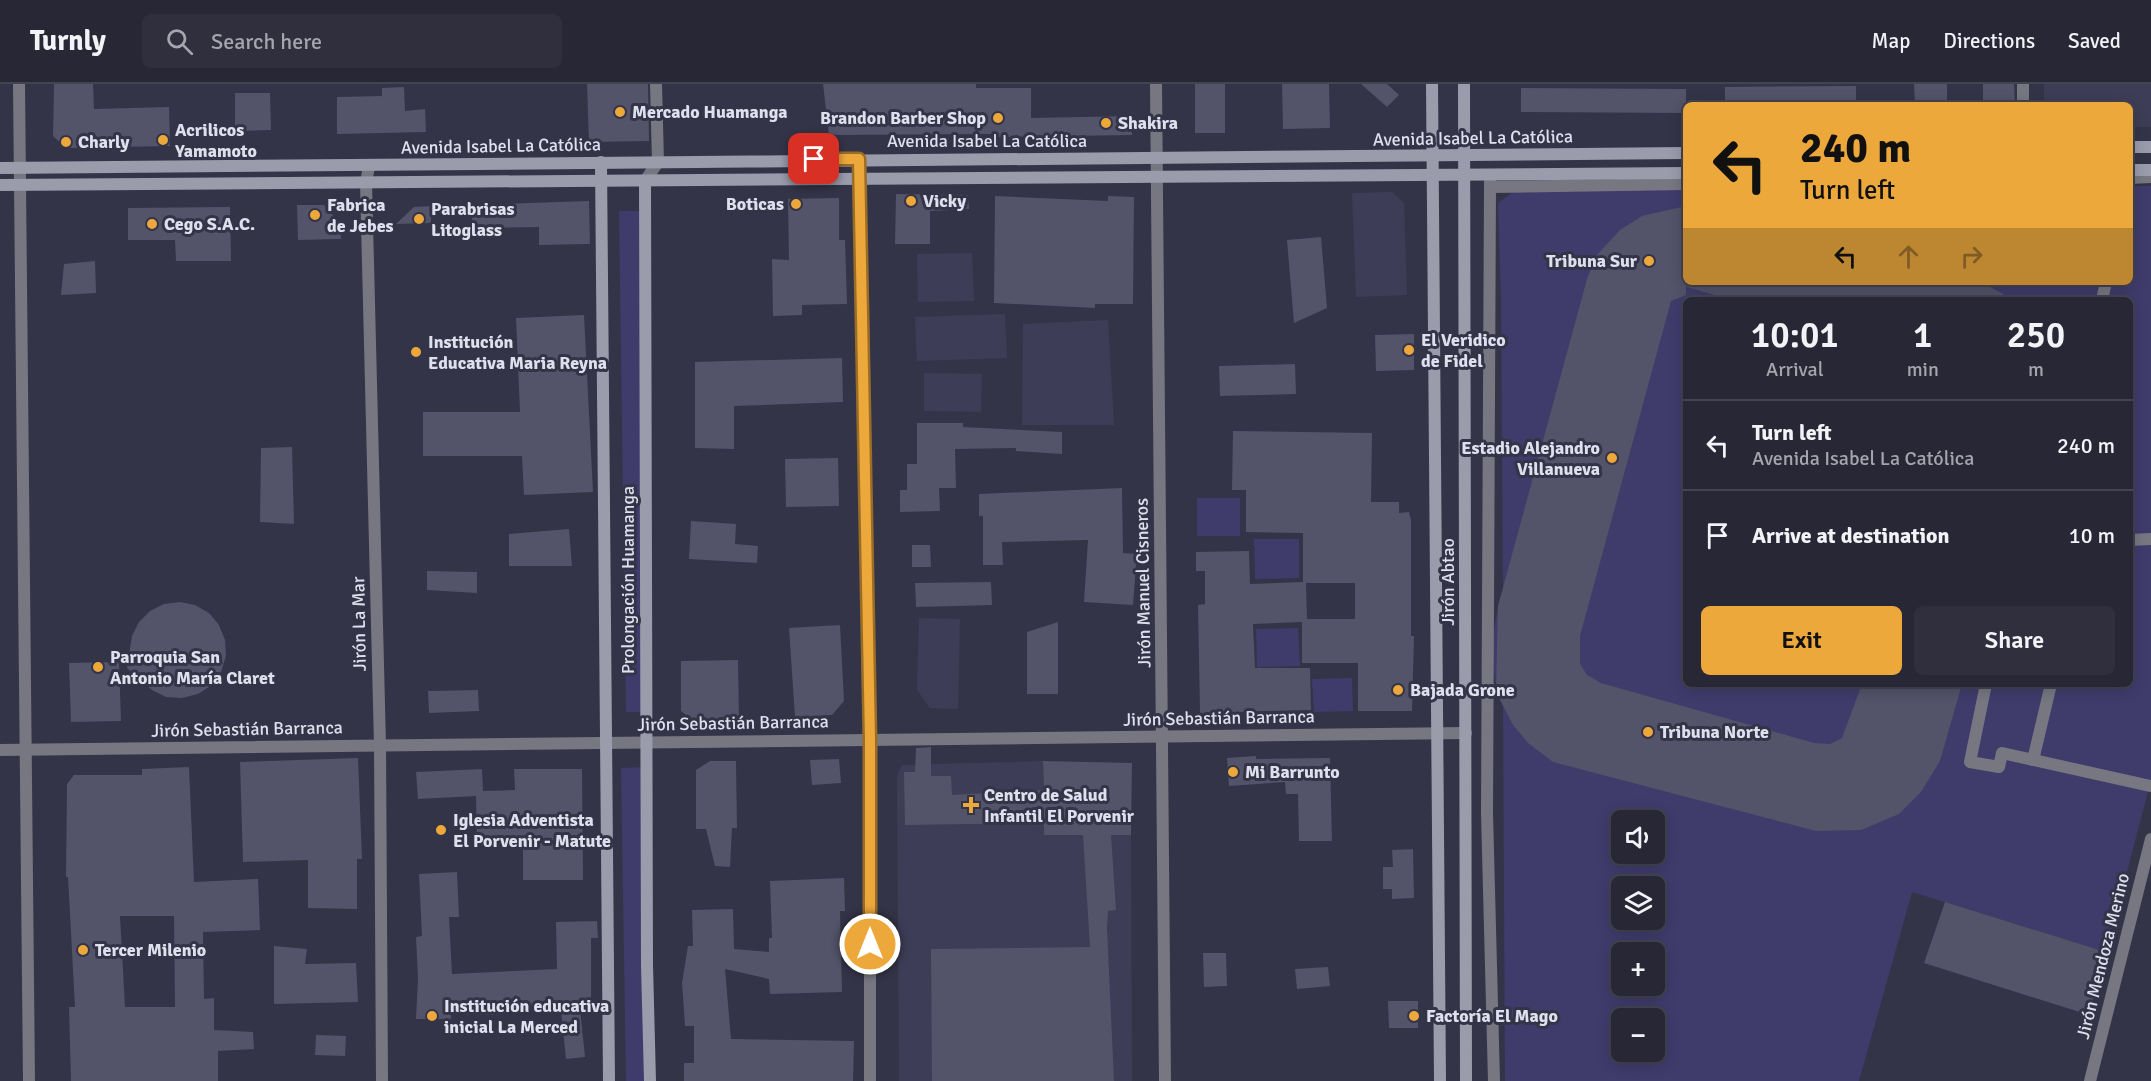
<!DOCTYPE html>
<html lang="en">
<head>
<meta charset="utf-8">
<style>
  :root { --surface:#272736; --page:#2f2f3e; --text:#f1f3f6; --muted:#a4a5ad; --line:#434451; --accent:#eda83c }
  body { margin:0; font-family:Signika,sans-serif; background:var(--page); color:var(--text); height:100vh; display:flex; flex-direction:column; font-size:22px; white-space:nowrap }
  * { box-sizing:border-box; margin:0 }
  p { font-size:20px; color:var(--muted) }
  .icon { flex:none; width:33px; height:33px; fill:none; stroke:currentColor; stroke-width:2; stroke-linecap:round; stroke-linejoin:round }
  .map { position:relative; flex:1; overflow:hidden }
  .side { position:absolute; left:1683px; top:213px; width:450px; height:390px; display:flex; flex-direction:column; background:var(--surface); border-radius:9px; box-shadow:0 3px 15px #0003,0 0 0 2px var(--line) }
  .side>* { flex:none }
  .hud { position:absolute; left:1683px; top:18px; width:450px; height:183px; border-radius:9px; box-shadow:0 3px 15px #0003,0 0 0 2px var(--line); background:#eda83c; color:#111; overflow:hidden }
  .buttons { position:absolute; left:1611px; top:726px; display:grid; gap:12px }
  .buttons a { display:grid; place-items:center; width:54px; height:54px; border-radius:9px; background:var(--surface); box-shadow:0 3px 15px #0003,0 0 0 2px var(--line); font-size:30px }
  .pin { position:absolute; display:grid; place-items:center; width:51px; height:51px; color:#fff; margin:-26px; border-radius:12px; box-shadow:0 3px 9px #0006 }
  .me { position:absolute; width:66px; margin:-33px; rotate:0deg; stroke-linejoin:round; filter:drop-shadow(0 0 4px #0008) }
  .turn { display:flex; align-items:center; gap:21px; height:126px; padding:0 18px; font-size:27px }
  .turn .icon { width:78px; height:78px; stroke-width:2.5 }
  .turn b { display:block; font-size:42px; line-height:51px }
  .lanes { display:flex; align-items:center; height:57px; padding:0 18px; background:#0003; justify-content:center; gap:30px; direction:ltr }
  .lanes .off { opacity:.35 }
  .eta { display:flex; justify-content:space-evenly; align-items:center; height:102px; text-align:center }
  .eta b { font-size:36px; font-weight:600; line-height:42px }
  .action { display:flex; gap:12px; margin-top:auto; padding:12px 18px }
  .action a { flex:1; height:69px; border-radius:9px; background:var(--accent); color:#111; font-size:24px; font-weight:600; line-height:69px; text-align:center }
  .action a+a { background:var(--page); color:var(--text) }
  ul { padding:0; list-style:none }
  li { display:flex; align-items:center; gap:18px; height:90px; padding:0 18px; border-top:2px solid var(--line) }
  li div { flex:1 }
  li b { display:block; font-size:22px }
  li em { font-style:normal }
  header { display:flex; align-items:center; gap:36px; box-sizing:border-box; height:84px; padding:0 30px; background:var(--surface); border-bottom:2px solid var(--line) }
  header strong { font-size:28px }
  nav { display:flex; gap:33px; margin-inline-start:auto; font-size:21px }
  .search { width:420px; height:54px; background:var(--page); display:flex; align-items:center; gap:15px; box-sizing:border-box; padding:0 21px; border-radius:9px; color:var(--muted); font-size:22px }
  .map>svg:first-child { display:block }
</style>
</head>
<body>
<header>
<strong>Turnly</strong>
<div class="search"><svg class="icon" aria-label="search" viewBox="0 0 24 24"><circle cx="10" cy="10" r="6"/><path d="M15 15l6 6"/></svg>Search here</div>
<nav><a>Map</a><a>Directions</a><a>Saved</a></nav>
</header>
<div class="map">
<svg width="2151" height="997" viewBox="0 0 2151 997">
  <rect width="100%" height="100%" fill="#343448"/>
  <g fill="#3d3d57">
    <polygon points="2044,0 2151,0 2151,43 2130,43 2130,21 2044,21"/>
    <polygon points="1392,108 1404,119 1407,211 1356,213 1352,109"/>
    <polygon points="972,169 974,217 918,218 917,170"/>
    <polygon points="1005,230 1007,274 917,277 915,233"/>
    <polygon points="1108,236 1114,341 1022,341 1023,240"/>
    <polygon points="924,289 982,290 981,328 924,327"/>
    <polygon points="919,534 960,535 958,625 930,624 917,606"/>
    <polygon points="1043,677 1045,751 1131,751 1132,997 899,997 897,692 902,681"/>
  </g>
  <g fill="#3f3c6c" fill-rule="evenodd">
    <path d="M2130,102H2151V696L2106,868L1912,808L1859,997H1505L1503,623C1487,586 1492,542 1503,505L1501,214L1498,119L1516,106L1686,105V198H2130ZM1686,216H2130V600H1686ZM1622,736H1654V770H1622ZM1622,802H1654V836H1622ZM1622,868H1654V902H1622ZM1622,934H1654V968H1622Z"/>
    <polygon points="619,127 639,127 645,628 626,628"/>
    <rect x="1197" y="414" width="43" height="38"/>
    <polygon points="1254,455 1299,455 1299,494 1255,495"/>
    <polygon points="1298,544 1300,582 1257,583 1256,545"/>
    <polygon points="1352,594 1353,627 1314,628 1312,595"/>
    <polygon points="645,683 650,997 626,997 621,684"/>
  </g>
  <g fill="#535369" fill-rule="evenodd">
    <polygon points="54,0 93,0 94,25 169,23 170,62 66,64 53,52"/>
    <polygon points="587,0 648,0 649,57 589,58"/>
    <polygon points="823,0 976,0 976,4 1031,4 1031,34 1132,32 1132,51 993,53 993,50 829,51"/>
    <rect x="1195" y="0" width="30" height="49"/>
    <polygon points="1282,0 1329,0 1330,44 1283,45"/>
    <polygon points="1361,0 1387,0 1399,11 1387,23"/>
    <polygon points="1914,0 1947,0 1947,21 1915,21"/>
    <polygon points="1983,0 2014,0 2015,21 1983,21"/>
    <polygon points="1856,2 1856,21 1725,21 1725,3"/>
    <polygon points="404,3 405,27 425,25 426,48 337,50 337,13 382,12 382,4"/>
    <polygon points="1521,4 1686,5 1686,29 1521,28"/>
    <polygon points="235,9 270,9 271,46 235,47"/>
    <polygon points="896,110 968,111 969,125 930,127 930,160 895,160"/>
    <polygon points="995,112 1108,117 1108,112 1134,113 1133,220 1095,220 1095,224 994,219"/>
    <polygon points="839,114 839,156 845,156 847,220 802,221 802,231 773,232 772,175 789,176 788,115"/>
    <polygon points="589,117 590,160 539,161 539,143 472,144 472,121"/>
    <polygon points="297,121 324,121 341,141 341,155 298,156"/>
    <polygon points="431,122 431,139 396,140 414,123"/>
    <polygon points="1686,122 1686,211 1671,217 1580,552 1580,580 1587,591 1601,599 1814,659 1830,660 1842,654 1862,600 1962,600 1940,677 1921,708 1899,730 1861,746 1816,747 1553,678 1528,659 1513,641 1496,608 1498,522 1587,195 1596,172 1620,146 1642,132"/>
    <polygon points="230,123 231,177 176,177 175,156 128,156 128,124"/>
    <polygon points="1321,153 1327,224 1294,239 1287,156"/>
    <polygon points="95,177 96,209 61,211 64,180"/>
    <polygon points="1688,198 1981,198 2014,216 1732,216 1687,203"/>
    <polygon points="584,231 593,408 524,411 522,372 423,372 423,328 520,328 516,234"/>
    <polygon points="1414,250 1414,286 1376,287 1375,251"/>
    <polygon points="842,274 843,318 734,322 734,365 695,364 695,278"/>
    <polygon points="1295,280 1296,310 1220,312 1219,282"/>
    <polygon points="917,339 963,339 963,343 1062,348 1062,370 1016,367 1016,364 955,365 956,404 939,404 940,427 900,428 900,406 907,406 907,380 917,380"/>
    <path d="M1233,347L1372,349L1371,418H1399V429L1409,428L1411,436V552H1414L1412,627H1358V579H1302V538L1253,540L1255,584H1310L1311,626L1200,629L1198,521L1205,520V487H1196V468L1249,467L1250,500L1303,498V449L1246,448V406H1232ZM1306,499H1355V535H1307Z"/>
    <polygon points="292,363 294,440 260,438 261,364"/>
    <polygon points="838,374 839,422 786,423 785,375"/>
    <polygon points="1122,404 1123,469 1137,470 1133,521 1084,518 1088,456 1002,458 1003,481 983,481 983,432 979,432 979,410"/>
    <polygon points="691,437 736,440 735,460 758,462 757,479 689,475"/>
    <polygon points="569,445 572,482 509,482 509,450"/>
    <polygon points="912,461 930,461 931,483 912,483"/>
    <polygon points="427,487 477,488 477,509 427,506"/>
    <polygon points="991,498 992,521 916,523 915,499"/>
    <polygon points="180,518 195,521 209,529 219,541 225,556 226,572 221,588 212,601 198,610 182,614 166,613 152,606 127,584 132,552 139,538 150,527 164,520"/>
    <polygon points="1058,538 1058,610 1027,610 1027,548"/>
    <polygon points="840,541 844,617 832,631 795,633 789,544"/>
    <polygon points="738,576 739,638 695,638 681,627 681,577"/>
    <polygon points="119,578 121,637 71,638 69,579"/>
    <polygon points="478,606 479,627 429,629 428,607"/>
    <polygon points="931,663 931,692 951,692 952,711 1044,706 1043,677 1132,679 1131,751 1111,751 1116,826 1108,827 1107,844 1114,997 932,997 931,865 1090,863 1083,751 1044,751 1044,739 905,741 904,688 915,688 916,664"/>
    <polygon points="1256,672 1256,675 1330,674 1332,757 1299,757 1298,710 1286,710 1285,698 1229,702 1227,674"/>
    <polygon points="358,674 362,775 357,775 357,825 308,824 308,776 243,778 240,678"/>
    <polygon points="839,675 841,699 812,701 810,676"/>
    <polygon points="710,677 736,677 737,744 732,744 730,783 715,782 706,745 696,745 696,686"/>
    <path d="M189,683L194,798L258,795L260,846L203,848L204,915L214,914V946L253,948L254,965L218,967V997H71L69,923H75L68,793H66L67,700L74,691H142V685ZM120,832H174L175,923H125Z"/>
    <polygon points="482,685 483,707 515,706 514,685 582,685 583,796 523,796 523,756 477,757 476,712 418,715 416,688"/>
    <polygon points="1413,765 1414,814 1392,815 1392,805 1383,805 1383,783 1393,783 1392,766"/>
    <polygon points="457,788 459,833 449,833 452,890 557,885 556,838 597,837 598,854 591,854 591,925 580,925 585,973 566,975 561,926 521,926 521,929 491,931 451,930 451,935 416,935 418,895 416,853 422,852 419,790"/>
    <polygon points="844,794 845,827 840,827 842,908 770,910 769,895 725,885 731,955 854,957 853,997 684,997 684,979 694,979 694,942 685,942 682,899 688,862 693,862 692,826 733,825 734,865 769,868 769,854 772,854 770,797"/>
    <polygon points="1945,818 2106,868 2089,931 1924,879"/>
    <polygon points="274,862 307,865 305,880 356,879 358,918 274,920"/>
    <polygon points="1203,869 1226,869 1227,902 1204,903"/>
    <polygon points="1328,883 1330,902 1297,905 1295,885"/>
    <polygon points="1388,917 1418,917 1418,944 1389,944"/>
    <polygon points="316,951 346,952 345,972 315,971"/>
  </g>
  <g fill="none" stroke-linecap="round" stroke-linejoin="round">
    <g stroke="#777782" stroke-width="12">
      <polyline points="19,0 29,997"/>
      <polyline points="1156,0 1165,997"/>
      <polyline points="2023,0 2023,21"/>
      <polyline points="859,75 870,655 870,997"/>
      <polyline points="369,82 366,99 380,661 382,997"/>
      <polyline points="2130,94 2151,93"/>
      <polyline points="645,97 658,78 656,0"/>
      <polyline points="1490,98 1490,103 1686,100"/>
      <polyline points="1490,103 1487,729 1494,997"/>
      <polyline points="2102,216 2106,198"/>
      <polyline points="2130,456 2151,455"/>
      <polyline points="1986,600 1970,678 1999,683 2002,669 2150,702"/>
      <polyline points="0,666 1466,649"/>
      <polyline points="2033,676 2051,600"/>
      <polyline points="2090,997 2151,755"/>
    </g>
    <g stroke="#9a9bab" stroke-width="12">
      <polyline points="1432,0 1440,997"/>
      <polyline points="1464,0 1466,997"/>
      <polyline points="2130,63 2151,63"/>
      <polyline points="601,78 609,997"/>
      <path d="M0,84C562,78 1124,76 1686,69"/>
      <polyline points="2130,86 2151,86"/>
      <polyline points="645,97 647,881 650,997"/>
      <polyline points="0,101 1686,89"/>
    </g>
  </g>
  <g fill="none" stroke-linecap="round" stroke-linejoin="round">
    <defs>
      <polyline id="route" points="814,75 859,75 870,656 870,860"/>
    </defs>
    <use href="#route" stroke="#9a6d27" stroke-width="15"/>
    <use href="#route" stroke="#eda83c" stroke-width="10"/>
  </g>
  <g fill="#eda83c" stroke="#343448" stroke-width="2">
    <circle cx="620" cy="28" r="6"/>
    <circle cx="998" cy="34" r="6"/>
    <circle cx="1106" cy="39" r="6"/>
    <circle cx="163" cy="56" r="6"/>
    <circle cx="66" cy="58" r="6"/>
    <circle cx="911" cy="117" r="6"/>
    <circle cx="796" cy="120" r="6"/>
    <circle cx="315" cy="131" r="6"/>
    <circle cx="419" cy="135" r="6"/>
    <circle cx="152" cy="140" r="6"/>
    <circle cx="1649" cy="177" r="6"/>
    <circle cx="1409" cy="266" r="6"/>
    <circle cx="416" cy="268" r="6"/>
    <circle cx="1612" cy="374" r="6"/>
    <circle cx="98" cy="583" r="6"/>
    <circle cx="1398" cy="606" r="6"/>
    <circle cx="1648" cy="648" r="6"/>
    <circle cx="1233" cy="688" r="6"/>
    <path d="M968 712h6v6h6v6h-6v6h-6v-6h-6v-6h6z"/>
    <circle cx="441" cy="746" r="6"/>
    <circle cx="83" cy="866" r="6"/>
    <circle cx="432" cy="932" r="6"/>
    <circle cx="1414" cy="932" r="6"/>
  </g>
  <g text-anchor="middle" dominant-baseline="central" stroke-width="6" stroke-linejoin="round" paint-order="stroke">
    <g font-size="18" font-weight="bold" fill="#dfe0ed" stroke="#343448" text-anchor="start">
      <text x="632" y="28">Mercado Huamanga</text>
      <text x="986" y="34" text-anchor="end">Brandon Barber Shop</text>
      <text x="1118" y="39">Shakira</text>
      <text x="175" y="46">Acrilicos<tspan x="175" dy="21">Yamamoto</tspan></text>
      <text x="78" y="58">Charly</text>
      <text x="923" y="117">Vicky</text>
      <text x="784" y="120" text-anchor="end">Boticas</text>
      <text x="327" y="121">Fabrica<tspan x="327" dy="21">de Jebes</tspan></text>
      <text x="431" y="125">Parabrisas<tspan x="431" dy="21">Litoglass</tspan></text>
      <text x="164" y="140">Cego S.A.C.</text>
      <text x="1637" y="177" text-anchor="end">Tribuna Sur</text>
      <text x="1421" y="256">El Veridico<tspan x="1421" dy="21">de Fidel</tspan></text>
      <text x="428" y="258">Institución<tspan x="428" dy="21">Educativa Maria Reyna</tspan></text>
      <text x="1600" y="364" text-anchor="end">Estadio Alejandro<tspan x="1600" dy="21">Villanueva</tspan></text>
      <text x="110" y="573">Parroquia San<tspan x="110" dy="21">Antonio María Claret</tspan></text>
      <text x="1410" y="606">Bajada Grone</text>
      <text x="1660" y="648">Tribuna Norte</text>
      <text x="1245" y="688">Mi Barrunto</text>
      <text x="984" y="711">Centro de Salud<tspan x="984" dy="21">Infantil El Porvenir</tspan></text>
      <text x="453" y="736">Iglesia Adventista<tspan x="453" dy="21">El Porvenir - Matute</tspan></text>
      <text x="95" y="866">Tercer Milenio</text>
      <text x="444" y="922">Institución educativa<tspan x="444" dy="21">inicial La Merced</tspan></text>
      <text x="1426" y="932">Factoría El Mago</text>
    </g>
    <g font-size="18" fill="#dfe0ed" stroke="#343448">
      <text transform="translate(1473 54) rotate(-1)">Avenida Isabel La Católica</text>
      <text x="987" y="57">Avenida Isabel La Católica</text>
      <text transform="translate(501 62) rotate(-1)">Avenida Isabel La Católica</text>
      <text transform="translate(628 496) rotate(-90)">Prolongación Huamanga</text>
      <text transform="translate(1448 498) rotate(-90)">Jirón Abtao</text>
      <text transform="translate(1143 499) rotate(-91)">Jirón Manuel Cisneros</text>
      <text transform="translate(359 540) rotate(-91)">Jirón La Mar</text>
      <text transform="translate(1219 634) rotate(-1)">Jirón Sebastián Barranca</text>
      <text transform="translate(733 639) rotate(-1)">Jirón Sebastián Barranca</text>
      <text transform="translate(247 645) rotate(-1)">Jirón Sebastián Barranca</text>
      <text transform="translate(2103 872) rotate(-76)">Jirón Mendoza Merino</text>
    </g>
  </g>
</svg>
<div class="buttons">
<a><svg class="icon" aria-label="sound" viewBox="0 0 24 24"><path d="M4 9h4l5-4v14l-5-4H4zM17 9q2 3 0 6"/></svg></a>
<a><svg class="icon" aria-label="layers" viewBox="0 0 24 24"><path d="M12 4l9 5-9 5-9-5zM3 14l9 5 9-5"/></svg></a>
<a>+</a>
<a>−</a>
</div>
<div class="pin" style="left:814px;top:75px;background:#d93025"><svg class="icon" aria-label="arrive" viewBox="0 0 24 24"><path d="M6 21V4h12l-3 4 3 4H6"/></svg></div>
<svg class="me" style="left:870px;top:860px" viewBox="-20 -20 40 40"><circle r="17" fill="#eda83c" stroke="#fff" stroke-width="3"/><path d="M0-11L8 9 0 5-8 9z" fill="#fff"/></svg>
<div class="hud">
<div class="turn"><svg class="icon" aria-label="left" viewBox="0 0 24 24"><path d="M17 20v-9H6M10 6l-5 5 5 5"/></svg><div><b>240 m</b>Turn left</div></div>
<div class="lanes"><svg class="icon" aria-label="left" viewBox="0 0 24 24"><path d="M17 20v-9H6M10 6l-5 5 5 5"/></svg><svg class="icon off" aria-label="ahead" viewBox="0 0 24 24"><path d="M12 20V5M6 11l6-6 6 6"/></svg><svg class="icon off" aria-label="right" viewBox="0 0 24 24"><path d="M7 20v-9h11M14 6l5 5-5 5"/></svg></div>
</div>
<section class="side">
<div class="eta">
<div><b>10:01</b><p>Arrival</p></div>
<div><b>1</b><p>min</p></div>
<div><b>250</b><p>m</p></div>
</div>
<ul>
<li><svg class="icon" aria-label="left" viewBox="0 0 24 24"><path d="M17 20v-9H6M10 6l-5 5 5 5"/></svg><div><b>Turn left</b><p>Avenida Isabel La Católica</p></div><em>240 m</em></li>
<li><svg class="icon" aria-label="arrive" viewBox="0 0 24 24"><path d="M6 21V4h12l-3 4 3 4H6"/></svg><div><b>Arrive at destination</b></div><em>10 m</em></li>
</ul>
<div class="action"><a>Exit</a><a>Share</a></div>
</section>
</div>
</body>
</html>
